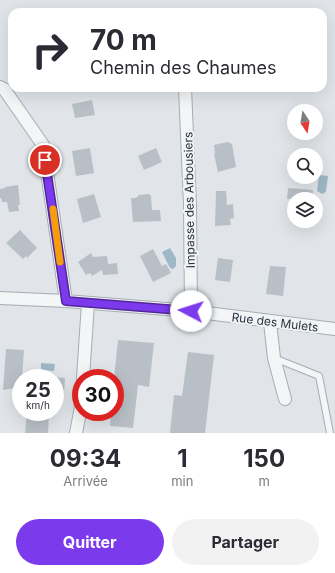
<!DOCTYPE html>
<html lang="fr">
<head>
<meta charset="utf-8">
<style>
  :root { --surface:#fff; --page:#f2f2f3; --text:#2b2b33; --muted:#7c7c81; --accent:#7c3aed }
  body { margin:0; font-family:Inter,sans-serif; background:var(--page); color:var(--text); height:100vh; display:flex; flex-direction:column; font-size:15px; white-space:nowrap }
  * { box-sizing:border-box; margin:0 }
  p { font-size:13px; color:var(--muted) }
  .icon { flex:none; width:22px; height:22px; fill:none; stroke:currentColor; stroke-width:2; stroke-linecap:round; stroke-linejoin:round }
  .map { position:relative; height:433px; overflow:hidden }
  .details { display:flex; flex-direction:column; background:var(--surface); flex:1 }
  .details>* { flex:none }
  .guide { position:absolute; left:8px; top:8px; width:319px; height:84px; border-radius:12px; box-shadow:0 4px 16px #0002; background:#fff; color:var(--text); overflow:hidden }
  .needle { width:26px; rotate:168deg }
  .controls { position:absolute; left:287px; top:104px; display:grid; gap:8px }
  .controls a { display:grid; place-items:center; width:36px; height:36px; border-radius:50%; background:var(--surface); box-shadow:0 4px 16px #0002; font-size:20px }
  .speed { position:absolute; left:12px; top:369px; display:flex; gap:8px; font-size:20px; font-weight:700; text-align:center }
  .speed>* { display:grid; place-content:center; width:52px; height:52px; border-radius:50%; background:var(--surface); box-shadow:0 4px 16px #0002; line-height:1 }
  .speed small { font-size:10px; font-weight:400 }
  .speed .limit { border:6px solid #d22; background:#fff; color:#111 }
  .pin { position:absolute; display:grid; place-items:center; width:34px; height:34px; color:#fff; margin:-17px; border:2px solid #fff; border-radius:50%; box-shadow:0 1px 4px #0007 }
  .me { position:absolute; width:44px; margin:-22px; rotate:275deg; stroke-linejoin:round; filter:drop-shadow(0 0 3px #0008) }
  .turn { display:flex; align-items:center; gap:14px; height:84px; padding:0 16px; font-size:18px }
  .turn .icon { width:52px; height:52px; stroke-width:2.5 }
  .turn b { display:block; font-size:28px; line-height:34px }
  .eta { display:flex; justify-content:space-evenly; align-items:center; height:68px; text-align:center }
  .eta b { font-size:24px; font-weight:700; line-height:28px }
  .cta { display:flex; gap:8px; margin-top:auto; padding:8px 16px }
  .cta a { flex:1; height:46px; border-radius:24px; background:var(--accent); color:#fff; font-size:16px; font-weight:700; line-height:46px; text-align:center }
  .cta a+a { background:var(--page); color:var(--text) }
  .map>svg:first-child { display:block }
</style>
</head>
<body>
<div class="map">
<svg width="335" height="433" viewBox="0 0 335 433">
  <rect width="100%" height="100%" fill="#e1e5e9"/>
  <g fill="#9eb8c7">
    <polygon points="319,175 328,176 326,192 322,194 317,191"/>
    <polygon points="170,248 176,258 176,266 173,269 170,268 162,252"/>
    <polygon points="41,363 55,364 54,371 41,370"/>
  </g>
  <g fill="#b8bfc6">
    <polygon points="92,100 95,115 75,118 72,104"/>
    <polygon points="228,142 232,144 236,167 218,172 214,154 215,154 214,145"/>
    <polygon points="90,148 94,173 76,176 72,151"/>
    <polygon points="156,148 162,162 144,170 138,156"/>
    <polygon points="18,185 20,205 18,205 19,211 9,212 7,202 2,202 1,198 0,198 0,189 5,188 5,187"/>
    <polygon points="288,188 313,190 312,199 287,199"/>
    <polygon points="216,191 226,191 227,205 233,204 234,218 230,219 231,225 215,226"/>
    <polygon points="94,194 101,217 83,223 77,199"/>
    <polygon points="149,194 151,196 152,210 160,210 161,221 133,222 131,198 136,198 139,195"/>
    <polygon points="20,230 37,248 27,258 26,256 23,259 6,243"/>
    <polygon points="153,249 162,266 166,264 171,273 153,282 140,256"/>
    <polygon points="91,253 93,257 107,256 108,264 117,263 118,274 103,275 102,270 92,276 90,273 86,275 78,262"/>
    <polygon points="218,258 233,260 230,282 215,280"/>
    <polygon points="270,266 286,267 283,296 266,294"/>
    <polygon points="118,340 154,343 149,387 138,385 133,428 110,426 111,412 115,412 115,378 114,378"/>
    <polygon points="6,349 24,350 22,378 21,378 21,385 16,385 15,388 3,390"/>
    <polygon points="188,352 214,355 205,433 170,433 174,395 182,396"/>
    <polygon points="55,377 65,378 64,394 55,393"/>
    <polygon points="27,412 49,414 48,433 25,433"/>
  </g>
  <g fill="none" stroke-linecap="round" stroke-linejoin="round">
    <defs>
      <polyline id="service" points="274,358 319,376 330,433"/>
      <g id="minor">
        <polyline points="0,87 4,89 43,145 66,301"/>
        <polyline points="185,88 190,205 191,311"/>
        <polyline points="0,298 66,301 191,311 335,329"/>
        <polyline points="270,322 274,358 285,399"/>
        <polyline points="83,378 88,303"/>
        <polyline points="76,433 81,407"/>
      </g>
    </defs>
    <use href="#service" stroke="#a6adb3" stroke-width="8"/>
    <use href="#minor" stroke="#a6adb3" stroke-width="14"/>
    <use href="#service" stroke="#f3f5f7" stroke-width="6"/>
    <use href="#minor" stroke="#f3f5f7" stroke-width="12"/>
  </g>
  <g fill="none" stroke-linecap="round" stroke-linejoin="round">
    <defs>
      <polyline id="route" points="45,160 66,301 191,311"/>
    </defs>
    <use href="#route" stroke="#51269a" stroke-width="10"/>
    <use href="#route" stroke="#7c3aed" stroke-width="7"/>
    <polyline stroke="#f59e0b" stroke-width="7" points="53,209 60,262"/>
  </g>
  <g text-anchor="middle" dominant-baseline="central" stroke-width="4" stroke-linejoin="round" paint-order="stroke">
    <g font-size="12" fill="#2a3540" stroke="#f0f4f6">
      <text transform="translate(189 200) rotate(-91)">Impasse des Arbousiers</text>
      <text transform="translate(275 322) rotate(7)">Rue des Mulets</text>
    </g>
  </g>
</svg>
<div class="controls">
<a><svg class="needle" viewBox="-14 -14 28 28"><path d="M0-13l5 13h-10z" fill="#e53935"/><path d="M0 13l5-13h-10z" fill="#7c7c81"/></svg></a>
<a><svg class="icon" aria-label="search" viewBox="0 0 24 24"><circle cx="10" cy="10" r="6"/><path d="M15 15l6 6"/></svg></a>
<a><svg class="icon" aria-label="layers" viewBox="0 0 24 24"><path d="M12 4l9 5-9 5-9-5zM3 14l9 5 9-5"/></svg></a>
</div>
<div class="speed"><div>25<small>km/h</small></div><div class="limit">30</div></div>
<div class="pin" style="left:45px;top:160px;background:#d93025"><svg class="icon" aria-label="arrive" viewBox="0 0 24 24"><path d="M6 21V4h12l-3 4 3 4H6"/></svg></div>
<svg class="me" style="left:191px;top:311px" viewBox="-20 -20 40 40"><circle r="19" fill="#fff"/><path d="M0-13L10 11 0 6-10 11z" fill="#7c3aed"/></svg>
<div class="guide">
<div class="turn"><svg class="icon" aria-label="right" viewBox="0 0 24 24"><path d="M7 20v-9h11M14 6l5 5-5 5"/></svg><div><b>70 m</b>Chemin des Chaumes</div></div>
</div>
</div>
<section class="details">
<div class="eta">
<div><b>09:34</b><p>Arrivée</p></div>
<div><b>1</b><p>min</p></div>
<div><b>150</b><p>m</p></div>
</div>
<div class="cta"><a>Quitter</a><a>Partager</a></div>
</section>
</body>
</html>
